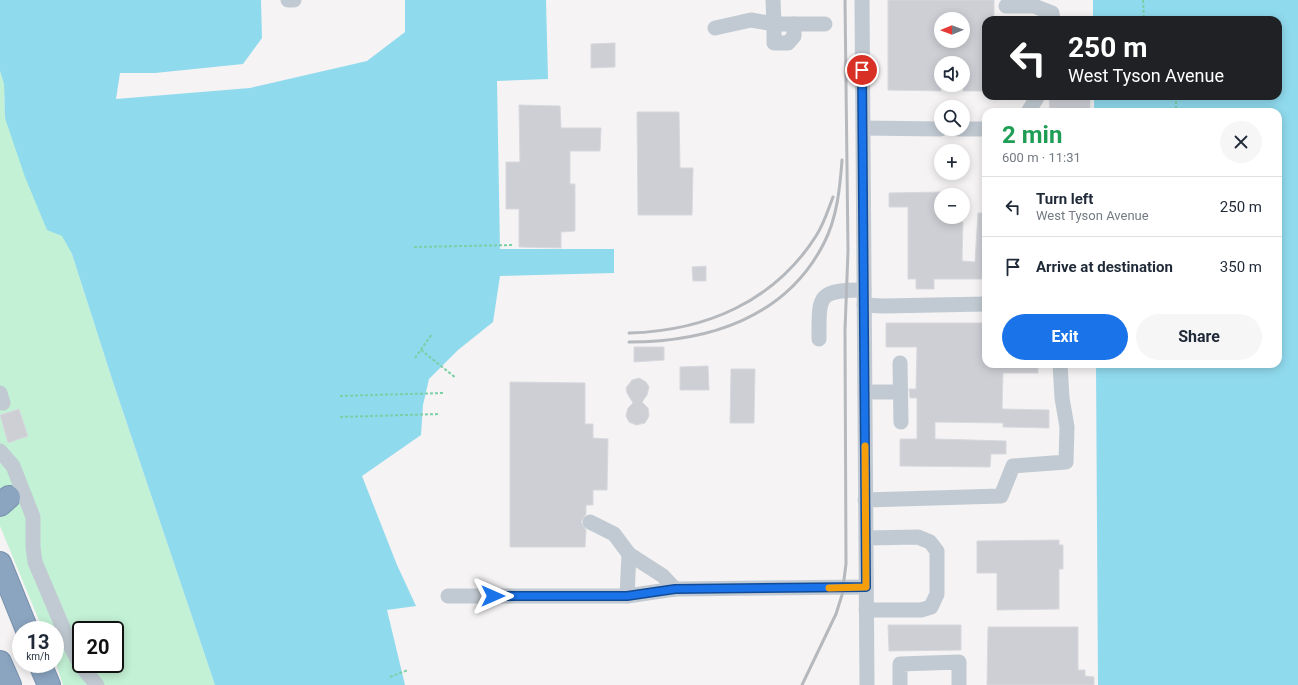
<!DOCTYPE html>
<html lang="en">
<head>
<meta charset="utf-8">
<style>
  :root { --surface:#fff; --page:#f6f6f7; --text:#1f2937; --muted:#747a83; --line:#e0e1e3; --accent:#1a73e8 }
  body { margin:0; font-family:Roboto,sans-serif; background:var(--page); color:var(--text); height:100vh; display:flex; flex-direction:column; font-size:15px; white-space:nowrap }
  * { box-sizing:border-box; margin:0 }
  p { font-size:13px; color:var(--muted) }
  .icon { flex:none; width:22px; height:22px; fill:none; stroke:currentColor; stroke-width:2; stroke-linecap:round; stroke-linejoin:round }
  .map { position:relative; flex:1; overflow:hidden }
  .sheet { position:absolute; left:982px; top:108px; width:300px; height:260px; display:flex; flex-direction:column; background:var(--surface); border-radius:12px; box-shadow:0 2px 10px #0003 }
  .sheet>* { flex:none }
  .guide { position:absolute; left:982px; top:16px; width:300px; height:84px; border-radius:12px; box-shadow:0 2px 10px #0003; background:#202124; color:#fff; overflow:hidden }
  .needle { width:26px; rotate:269deg }
  .fabs { position:absolute; left:934px; top:12px; display:grid; gap:8px }
  .fabs a { display:grid; place-items:center; width:36px; height:36px; border-radius:50%; background:var(--surface); box-shadow:0 2px 10px #0003; font-size:20px }
  .speed { position:absolute; left:12px; top:621px; display:flex; gap:8px; font-size:20px; font-weight:700; text-align:center }
  .speed>* { display:grid; place-content:center; width:52px; height:52px; border-radius:50%; background:var(--surface); box-shadow:0 2px 10px #0003; line-height:1 }
  .speed small { font-size:10px; font-weight:400 }
  .speed .limit { border:2px solid #111; border-radius:6px; background:#fff; color:#111 }
  .pin { position:absolute; display:grid; place-items:center; width:34px; height:34px; color:#fff; margin:-17px; border:2px solid #fff; border-radius:50%; box-shadow:0 1px 4px #0007 }
  .me { position:absolute; width:44px; margin:-22px; rotate:90deg; stroke-linejoin:round; filter:drop-shadow(0 0 3px #0008) }
  .turn { display:flex; align-items:center; gap:14px; height:84px; padding:0 20px; font-size:18px }
  .turn .icon { width:52px; height:52px; stroke-width:2.5 }
  .turn b { display:block; font-size:28px; line-height:34px }
  .round { display:grid; place-items:center; flex:none; width:42px; height:42px; border-radius:21px; background:var(--page) }
  .headline { display:flex; align-items:center; justify-content:space-between; height:68px; padding:0 20px }
  h1 { font-size:24px; font-weight:700; line-height:30px; color:#1e9e55 }
  .cta { display:flex; gap:8px; margin-top:auto; padding:8px 20px }
  .cta a { flex:1; height:46px; border-radius:24px; background:var(--accent); color:#fff; font-size:16px; font-weight:700; line-height:46px; text-align:center }
  .cta a+a { background:var(--page); color:var(--text) }
  ul { padding:0; list-style:none }
  li { display:flex; align-items:center; gap:12px; height:60px; padding:0 20px; border-top:1px solid var(--line) }
  li div { flex:1 }
  li b { display:block; font-size:15px }
  li em { font-style:normal }
  .map>svg:first-child { display:block }
</style>
</head>
<body>
<div class="map">
<svg width="1298" height="685" viewBox="0 0 1298 685">
  <rect width="100%" height="100%" fill="#f5f3f3"/>
  <path fill="#c3f1d5" fill-rule="evenodd" d="M0,71L4,84L5,118L72,254L112,379L215,685H63L55,660V630H43L0,526ZM81,630H115V664H81Z"/>
  <g fill="#90daee">
    <polygon points="0,0 261,0 262,38 243,64 155,73 120,73 116,99 250,88 367,61 405,32 405,0 546,0 548,79 497,81 500,249 614,249 614,273 500,276 493,322 458,350 429,379 423,405 421,435 362,476 397,565 416,606 387,610 405,685 215,685 112,379 72,254 62,236 47,230 25,177 5,118 4,84 0,71"/>
    <polygon points="1093,0 1298,0 1298,685 1098,685 1096,364 1278,364 1278,112 1094,112 1094,96 1278,96 1278,20 1093,20"/>
  </g>
  <g fill="#cdcfd5" stroke="#d7d9de" fill-rule="evenodd">
    <path d="M888,0H994V20H986V91H963V63H941V91L888,90ZM941,19H963V41H941Z"/>
    <polygon points="615,43 615,67 591,68 591,44"/>
    <polygon points="1049,96 1090,96 1090,112 1050,112"/>
    <polygon points="519,105 560,106 561,128 601,128 600,151 570,151 570,184 575,184 575,231 561,232 561,248 519,247 519,209 506,209 506,162 520,162"/>
    <polygon points="637,112 679,112 680,168 693,168 692,215 638,215"/>
    <polygon points="941,192 941,217 943,217 943,222 963,222 962,261 975,262 978,213 986,213 986,279 934,279 934,289 916,289 916,279 908,279 908,207 889,207 889,193"/>
    <polygon points="706,266 706,281 693,281 692,267"/>
    <polygon points="886,323 986,323 986,364 1038,364 1038,373 1003,373 1002,409 1049,410 1049,428 1003,427 1003,423 935,422 935,439 1006,441 1006,454 991,454 990,467 900,466 900,439 917,439 917,398 910,398 909,389 916,389 917,347 886,347"/>
    <polygon points="634,347 664,347 664,360 634,362"/>
    <polygon points="708,366 709,390 680,390 680,367"/>
    <polygon points="731,369 755,369 754,423 730,423"/>
    <polygon points="639,378 646,382 649,387 647,395 642,402 648,408 649,416 645,423 636,425 629,422 626,416 628,408 633,403 627,393 626,388 632,380"/>
    <polygon points="510,382 585,383 585,424 593,424 593,438 608,439 607,490 593,490 593,505 586,505 586,514 581,522 586,530 585,547 510,547"/>
    <polygon points="19,409 28,436 8,443 0,415"/>
    <polygon points="1059,540 1059,545 1063,545 1063,569 1059,569 1059,609 997,610 997,573 977,573 977,541"/>
    <polygon points="888,625 961,625 961,650 889,651"/>
    <polygon points="988,627 1078,627 1078,670 1085,670 1085,676 1094,677 1094,685 987,685"/>
  </g>
  <g fill="none" stroke-linecap="round" stroke-linejoin="round">
    <defs>
      <g id="highway">
        <polyline points="0,505 9,497"/>
        <polyline points="0,563 27,630"/>
        <polyline points="0,662 10,685"/>
        <polyline points="40,664 49,685"/>
      </g>
    </defs>
    <use href="#highway" stroke="#7690ad" stroke-width="24"/>
    <g stroke="#7ad0a6" stroke-width="2" stroke-dasharray="3 2" stroke-linecap="butt">
      <polyline points="1143,0 1144,20"/>
      <polyline points="1176,96 1176,112"/>
      <polyline points="414,247 514,245"/>
      <polyline points="421,350 456,378"/>
      <polyline points="415,358 432,334"/>
      <polyline points="340,396 443,393"/>
      <polyline points="340,417 440,414"/>
      <polyline points="390,677 408,670"/>
    </g>
    <g stroke="#c1cad2" stroke-width="15">
      <polyline points="288,0 294,0"/>
      <polyline points="773,0 774,24 825,24"/>
      <polyline points="862,0 867,685"/>
      <polyline points="1006,6 1034,6 1052,13 1053,20"/>
      <polyline points="715,28 751,20 774,24 774,43 788,43 794,36 794,24"/>
      <polyline points="1028,112 1038,96"/>
      <polyline points="863,128 941,129"/>
      <polyline points="958,129 986,129"/>
      <polyline points="864,305 883,306 986,304"/>
      <path d="M819,339C819,295 817,290 864,290"/>
      <polyline points="900,363 901,422"/>
      <polyline points="865,392 900,392"/>
      <polyline points="0,393 3,403"/>
      <polyline points="0,451 13,466 33,517 33,547 35,562 72,649 81,666 97,685"/>
      <polyline points="865,500 1001,496 1013,466 1066,462 1067,427 1062,398 1060,364"/>
      <polyline points="590,522 614,534 629,554 663,576 675,589 866,587"/>
      <polyline points="866,538 918,537 930,542 937,551 937,594 931,607 921,610 866,610"/>
      <polyline points="448,596 627,596 675,589"/>
      <polyline points="627,596 629,554"/>
      <polyline points="900,685 900,664 959,662 959,685"/>
    </g>
    <use href="#highway" stroke="#8ba5c1" stroke-width="22"/>
    <g stroke="#b5b8bd" stroke-width="3">
      <path d="M629,333C705,331 774,302 816,236C824,224 828,210 833,197"/>
      <path d="M629,342C708,342 786,318 824,243C837,218 840,188 842,160"/>
      <polyline points="802,685 836,614 842,595 846,564 845,330 848,251 845,0"/>
    </g>
  </g>
  <g fill="none" stroke-linecap="round" stroke-linejoin="round">
    <defs>
      <polyline id="route" points="493,596 627,596 675,589 866,587 862,70"/>
    </defs>
    <use href="#route" stroke="#114b97" stroke-width="10"/>
    <use href="#route" stroke="#1a73e8" stroke-width="7"/>
    <polyline stroke="#f59e0b" stroke-width="7" points="829,588 866,587 865,446"/>
  </g>
</svg>
<div class="fabs">
<a><svg class="needle" viewBox="-14 -14 28 28"><path d="M0-13l5 13h-10z" fill="#e53935"/><path d="M0 13l5-13h-10z" fill="#747a83"/></svg></a>
<a><svg class="icon" aria-label="sound" viewBox="0 0 24 24"><path d="M4 9h4l5-4v14l-5-4H4zM17 9q2 3 0 6"/></svg></a>
<a><svg class="icon" aria-label="search" viewBox="0 0 24 24"><circle cx="10" cy="10" r="6"/><path d="M15 15l6 6"/></svg></a>
<a>+</a>
<a>−</a>
</div>
<div class="speed"><div>13<small>km/h</small></div><div class="limit">20</div></div>
<div class="pin" style="left:862px;top:70px;background:#d93025"><svg class="icon" aria-label="arrive" viewBox="0 0 24 24"><path d="M6 21V4h12l-3 4 3 4H6"/></svg></div>
<svg class="me" style="left:493px;top:596px" viewBox="-20 -20 40 40"><path d="M0-17L14 15 0 8-14 15z" fill="#1a73e8" stroke="#fff" stroke-width="4"/></svg>
<div class="guide">
<div class="turn"><svg class="icon" aria-label="left" viewBox="0 0 24 24"><path d="M17 20v-9H6M10 6l-5 5 5 5"/></svg><div><b>250 m</b>West Tyson Avenue</div></div>
</div>
<section class="sheet">
<div class="headline"><div><h1>2 min</h1><p>600 m · 11:31</p></div><a class="round"><svg class="icon" aria-label="close" viewBox="0 0 24 24"><path d="M6 6l12 12M18 6L6 18"/></svg></a></div>
<ul>
<li><svg class="icon" aria-label="left" viewBox="0 0 24 24"><path d="M17 20v-9H6M10 6l-5 5 5 5"/></svg><div><b>Turn left</b><p>West Tyson Avenue</p></div><em>250 m</em></li>
<li><svg class="icon" aria-label="arrive" viewBox="0 0 24 24"><path d="M6 21V4h12l-3 4 3 4H6"/></svg><div><b>Arrive at destination</b></div><em>350 m</em></li>
</ul>
<div class="cta"><a>Exit</a><a>Share</a></div>
</section>
</div>
</body>
</html>
